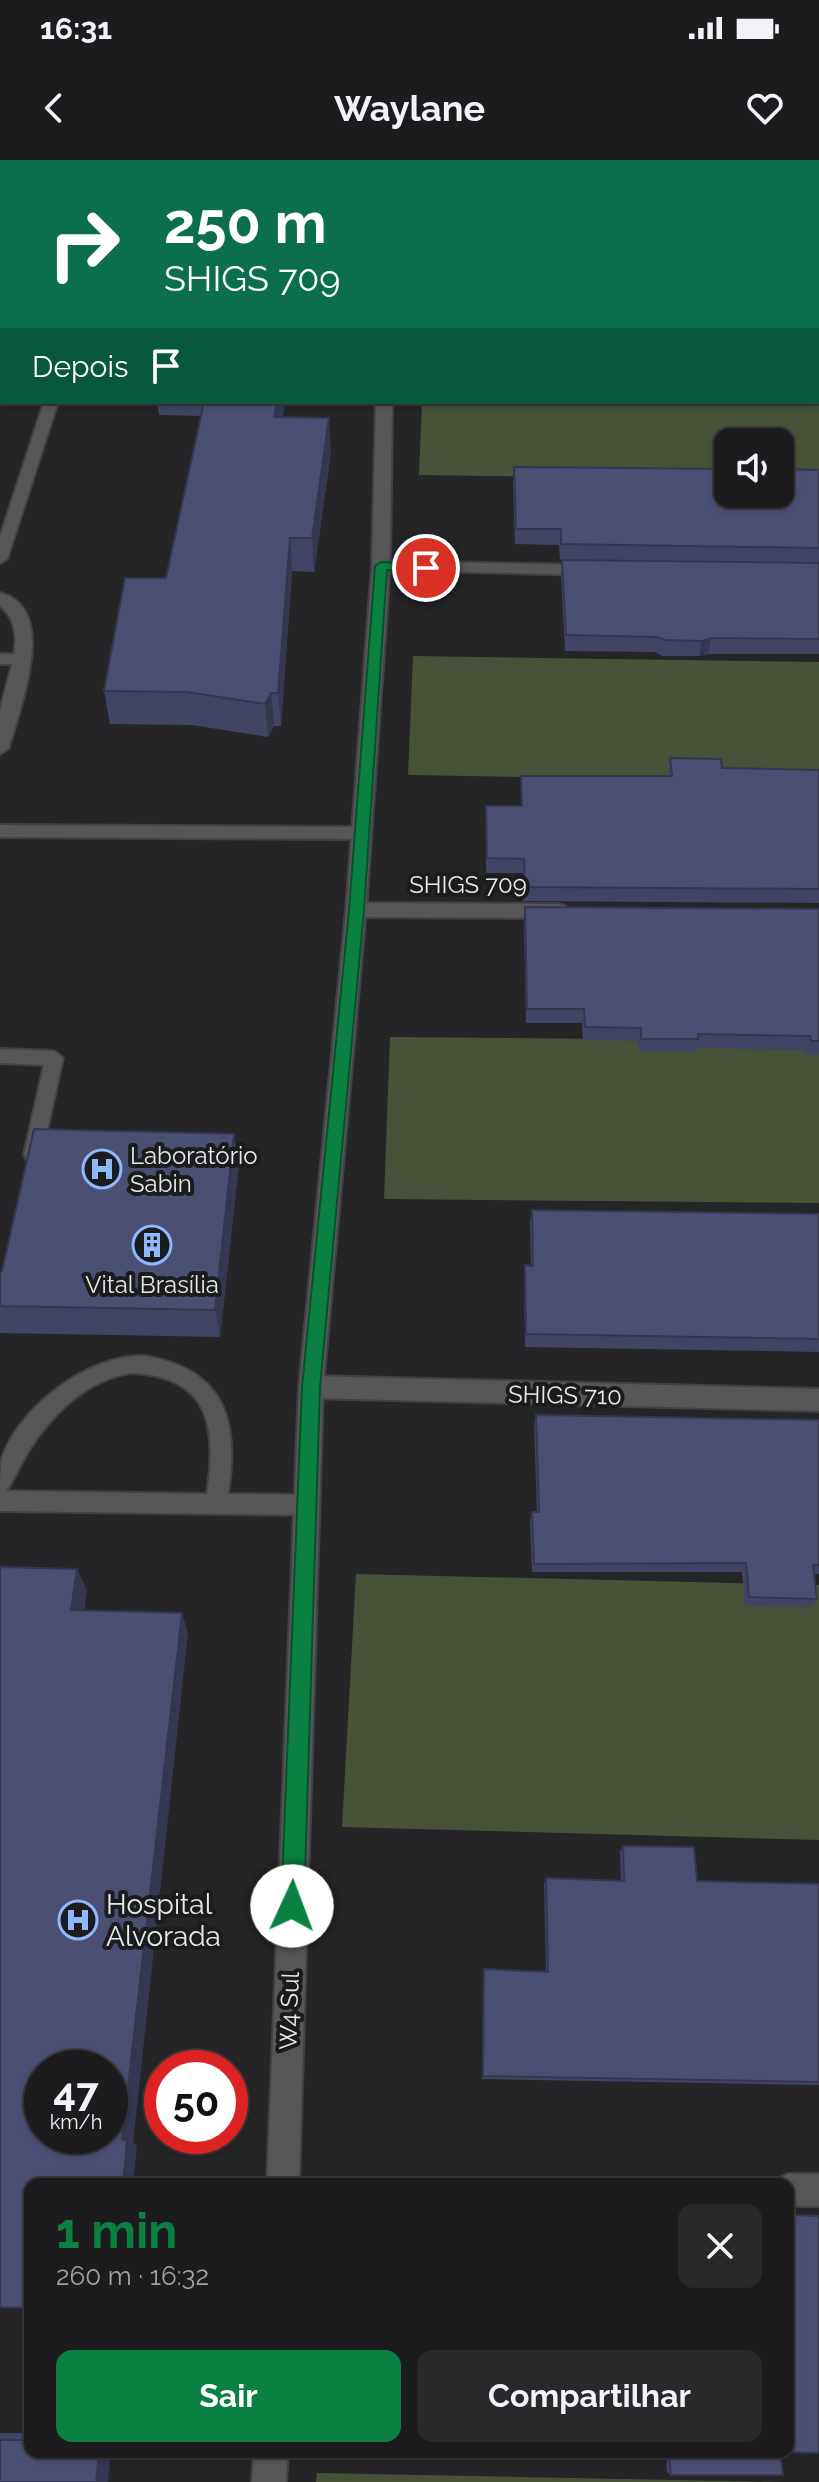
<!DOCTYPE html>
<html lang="pt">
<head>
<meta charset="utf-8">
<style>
  :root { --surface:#1c1c1e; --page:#29292b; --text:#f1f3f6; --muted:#a0a1a4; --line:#3a3a3c; --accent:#0b8043 }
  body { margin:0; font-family:Raleway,sans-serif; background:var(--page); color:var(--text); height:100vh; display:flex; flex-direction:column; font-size:30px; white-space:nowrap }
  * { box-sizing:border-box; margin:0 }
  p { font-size:26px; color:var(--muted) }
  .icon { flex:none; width:44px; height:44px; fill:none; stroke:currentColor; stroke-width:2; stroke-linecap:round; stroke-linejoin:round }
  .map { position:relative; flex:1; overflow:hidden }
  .sheet { position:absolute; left:24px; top:2018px; width:770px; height:280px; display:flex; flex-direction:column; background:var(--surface); border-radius:16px; box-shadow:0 2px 6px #0004,0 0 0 2px var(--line) }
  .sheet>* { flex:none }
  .guide { position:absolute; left:0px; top:0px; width:820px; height:244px; box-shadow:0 2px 6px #0004,0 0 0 2px var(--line); background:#0b6e4f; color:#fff; overflow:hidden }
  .fabs { position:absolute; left:714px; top:268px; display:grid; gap:16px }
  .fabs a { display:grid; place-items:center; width:80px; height:80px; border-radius:16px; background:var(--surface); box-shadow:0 2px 6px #0004,0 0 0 2px var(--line); font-size:40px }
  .speed { position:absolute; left:24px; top:1890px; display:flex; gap:16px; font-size:40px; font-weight:700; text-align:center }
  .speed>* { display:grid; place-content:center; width:104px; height:104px; border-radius:50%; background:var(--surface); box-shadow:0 2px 6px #0004,0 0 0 2px var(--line); line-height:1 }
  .speed small { font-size:20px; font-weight:400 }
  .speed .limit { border:12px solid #d22; background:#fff; color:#111 }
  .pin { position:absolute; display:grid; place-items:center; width:68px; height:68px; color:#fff; margin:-34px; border:4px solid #fff; border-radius:50%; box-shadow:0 2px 8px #0007 }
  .me { position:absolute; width:88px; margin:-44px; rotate:2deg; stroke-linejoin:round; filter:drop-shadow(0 0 6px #0008) }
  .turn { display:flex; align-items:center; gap:28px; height:168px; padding:0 32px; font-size:36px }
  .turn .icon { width:104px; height:104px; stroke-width:2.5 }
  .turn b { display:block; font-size:56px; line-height:68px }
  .then { display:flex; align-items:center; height:76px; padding:0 32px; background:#0003; gap:16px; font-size:30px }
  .round { display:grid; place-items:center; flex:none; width:84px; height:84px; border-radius:16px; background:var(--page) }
  .overview { display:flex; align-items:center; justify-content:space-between; height:136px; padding:0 32px }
  h1 { font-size:48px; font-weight:700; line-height:60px; color:var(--accent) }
  .primary-button { display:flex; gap:16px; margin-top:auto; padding:16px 32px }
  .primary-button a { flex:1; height:92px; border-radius:16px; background:var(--accent); color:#fff; font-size:32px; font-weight:700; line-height:92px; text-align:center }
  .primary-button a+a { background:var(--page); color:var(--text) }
  .status { display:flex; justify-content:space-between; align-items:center; height:56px; padding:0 40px; background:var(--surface); direction:ltr }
  .status svg { height:22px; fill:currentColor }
  header { display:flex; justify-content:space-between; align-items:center; height:104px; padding:0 32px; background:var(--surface); font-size:36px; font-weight:700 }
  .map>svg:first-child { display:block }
</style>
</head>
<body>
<div class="status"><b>16:31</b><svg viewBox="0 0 49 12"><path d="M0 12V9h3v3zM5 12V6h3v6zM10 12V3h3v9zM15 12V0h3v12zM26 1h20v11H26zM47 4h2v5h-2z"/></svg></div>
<header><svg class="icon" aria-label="back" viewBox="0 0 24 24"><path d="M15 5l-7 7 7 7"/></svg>Waylane<svg class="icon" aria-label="heart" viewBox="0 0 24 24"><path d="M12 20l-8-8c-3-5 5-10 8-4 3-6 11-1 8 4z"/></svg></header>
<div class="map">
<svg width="819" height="2322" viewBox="0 0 819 2322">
  <rect width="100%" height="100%" fill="#252528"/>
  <g fill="#475239">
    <polygon points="819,231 819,320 780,319 780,282 728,282 728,319 419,315 422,242 818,242"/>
    <polygon points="413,496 819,502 819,622 408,615"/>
    <polygon points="390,877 819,881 819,1043 384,1039"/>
    <polygon points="356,1414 819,1425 819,1680 342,1667"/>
    <polygon points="317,2313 782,2322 316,2322"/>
  </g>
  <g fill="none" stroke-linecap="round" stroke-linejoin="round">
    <defs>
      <g id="lane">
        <rect x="99" y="0" width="12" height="2"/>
        <polygon points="163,0 175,0 162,2"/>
        <rect x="0" y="184" width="2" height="8"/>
        <polygon points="44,242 58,242 7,399 0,403 0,377"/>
        <polygon points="0,494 21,494 28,499 21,504 0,504"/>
        <polygon points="0,665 362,667 370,673 362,679 0,677"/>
        <polygon points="0,889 54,891 63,898 42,994 40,999 26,999 24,994 44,905 0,903"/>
        <path d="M145,1196C226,1210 239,1261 228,1334L306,1335L314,1338L317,1345L314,1352L306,1355L0,1351C0,1336 0,1315 1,1301C18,1247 89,1194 145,1196ZM131,1213C211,1216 217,1268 207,1334L6,1331C14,1320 20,1305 28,1292C50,1256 87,1219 131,1213Z"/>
      </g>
      <g id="street">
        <polygon points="381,401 594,405 603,410 594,415 375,410 372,406 375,402"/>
        <polygon points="356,743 558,744 565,746 568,751 565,756 558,758 356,757 349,755 346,750 349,745"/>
        <polygon points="311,1216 819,1229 819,1251 311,1238 302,1235 299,1227 302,1219"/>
        <polygon points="788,2014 819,2014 819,2046 788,2046 788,2024 775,2024 777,2019"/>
      </g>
      <g id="secondary">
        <rect x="398" y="0" width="14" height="2"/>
        <polygon points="376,242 392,242 390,406 366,750 323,1227 299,2024 267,2024 299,1227 346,750 372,406"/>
        <path d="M0,433C60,448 19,549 9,588L0,594C0,582 0,568 0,555C3,522 33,472 0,446Z"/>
        <polygon points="254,2292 288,2292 286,2322 252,2322"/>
      </g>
    </defs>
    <use href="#lane" stroke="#424244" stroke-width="4"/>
    <use href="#street" stroke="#424244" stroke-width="4"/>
    <use href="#secondary" stroke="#424244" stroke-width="4"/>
    <use href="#lane" fill="#57575a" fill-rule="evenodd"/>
    <use href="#street" fill="#57575a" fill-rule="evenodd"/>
    <use href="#secondary" fill="#57575a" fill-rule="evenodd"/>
  </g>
  <g fill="#414464">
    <polygon points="157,242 285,242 282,257 331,292 314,412 292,411 281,566 274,566 268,577 192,565 110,564 104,531 166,418 201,256 159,255"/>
    <polygon points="514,307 819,310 819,494 708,494 699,496 662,496 655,492 565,491 561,416 562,400 560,400 559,385 515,384 513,323"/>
    <polygon points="670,598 722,608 819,610 819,743 523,741 523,713 486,713 486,646 521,646 521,616 668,616"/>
    <polygon points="525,747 819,749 819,895 806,895 805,890 696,888 695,892 639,892 638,881 583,880 582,863 526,863 524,761"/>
    <polygon points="234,974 239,1004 220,1177 0,1173 0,1113"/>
    <polygon points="532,1050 819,1054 819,1192 525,1187 524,1119 525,1105 531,1106 530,1063"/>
    <polygon points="536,1255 819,1260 819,1414 814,1414 817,1439 812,1447 745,1446 742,1412 532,1412 530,1361 532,1352 537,1352 534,1265"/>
    <polygon points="623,1686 697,1721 819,1724 819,1925 482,1919 483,1814 484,1809 546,1812 544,1724 546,1718 621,1721 620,1692"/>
    <polygon points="0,2273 30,2273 30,2292 0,2322"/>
    <polygon points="666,2292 780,2292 671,2315 667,2312"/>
  </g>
  <g fill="#353751">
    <polygon points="2,116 2,168 0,174 0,122"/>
    <polygon points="277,242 285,242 277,291 274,257"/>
    <polygon points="329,258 331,292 314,412 312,378"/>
    <polygon points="290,378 292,411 281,566 278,533"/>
    <polygon points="711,478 708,494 699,496 702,481"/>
    <polygon points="271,533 274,566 268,577 265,544"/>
    <polygon points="234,974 239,1004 220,1177 215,1150"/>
    <polygon points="77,1409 87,1430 82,1470 71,1450"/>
    <polygon points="182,1453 188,1473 133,1983 137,1985 133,2024 123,2024 122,1979"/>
    <polygon points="99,2292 111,2292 108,2322 96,2322"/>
  </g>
  <g fill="#4c4f74" stroke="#353751" stroke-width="2" fill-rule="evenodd">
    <polygon points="0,0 6,2 2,2 2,116 0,122"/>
    <polygon points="818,13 819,13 818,152"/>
    <rect x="818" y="155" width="1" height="71"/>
    <polygon points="204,242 277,242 274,257 329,258 312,378 290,378 278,533 271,533 265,544 187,532 104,531 125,418 166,418"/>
    <polygon points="514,307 728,309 728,334 780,334 780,309 819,310 819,388 561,384 561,369 516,369"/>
    <polygon points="562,400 819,403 819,479 711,478 702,481 665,480 657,477 566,475"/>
    <polygon points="670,598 721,599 722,608 819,610 819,729 525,727 524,699 487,698 486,646 522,646 521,616 672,616"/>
    <polygon points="525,747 819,749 819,881 811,881 810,876 698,874 698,879 641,879 641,868 585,867 584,849 527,849"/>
    <polygon points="34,969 234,974 215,1150 0,1146 0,1113 2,1111"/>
    <polygon points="532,1050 819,1054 819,1179 526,1174 525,1105 533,1106"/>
    <polygon points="536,1255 819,1260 819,1405 813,1405 817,1439 749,1437 746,1403 534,1404 532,1352 539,1352"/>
    <path d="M0,1407L77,1409L71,1450L182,1453L122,1979L127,1981L123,2024H30V2148L0,2147ZM42,1908H110V1976H42Z"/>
    <polygon points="623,1686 694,1687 697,1721 819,1724 819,1922 483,1916 484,1809 548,1812 546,1718 624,1721"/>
    <polygon points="788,2055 819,2056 819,2293 785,2292 788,2292"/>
    <polygon points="0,2280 30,2280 30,2292 99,2292 96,2322 0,2322"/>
    <polygon points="669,2292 780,2292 783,2315 671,2315"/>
  </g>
  <polygon fill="#0b8043" stroke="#07532c" stroke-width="2" points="381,402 426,404 433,408 426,412 387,410 364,750 320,1227 304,1746 300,1754 292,1758 285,1754 281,1746 302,1227 349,750 375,406"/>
  <defs>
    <symbol id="hospital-ring" viewBox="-11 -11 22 22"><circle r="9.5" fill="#1b1c1e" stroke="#8eb9fd" stroke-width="1.5"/><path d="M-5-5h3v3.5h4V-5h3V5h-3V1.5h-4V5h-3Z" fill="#8eb9fd"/></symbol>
    <symbol id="building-ring" viewBox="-11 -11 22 22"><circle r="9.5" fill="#1b1c1e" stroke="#8eb9fd" stroke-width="1.5"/><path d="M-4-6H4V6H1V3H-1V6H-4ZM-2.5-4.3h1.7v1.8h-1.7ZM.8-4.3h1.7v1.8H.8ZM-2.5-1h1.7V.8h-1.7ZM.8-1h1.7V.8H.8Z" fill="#8eb9fd"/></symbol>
  </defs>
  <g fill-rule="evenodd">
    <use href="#hospital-ring" x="80" y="987" width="44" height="44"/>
    <use href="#building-ring" x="130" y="1063" width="44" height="44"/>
    <use href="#hospital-ring" x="56" y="1738" width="44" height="44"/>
  </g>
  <g text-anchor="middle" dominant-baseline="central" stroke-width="8" stroke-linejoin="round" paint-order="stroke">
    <g font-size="24" fill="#e7e8e9" stroke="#1b1c1e">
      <text x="468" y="724">SHIGS 709</text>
      <text transform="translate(565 1235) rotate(1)">SHIGS 710</text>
      <text transform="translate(289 1851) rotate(-88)">W4 Sul</text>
    </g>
    <g font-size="24" fill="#e7e8e9" stroke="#1b1c1e" text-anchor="start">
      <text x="130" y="995">Laboratório<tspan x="130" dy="28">Sabin</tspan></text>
      <text x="152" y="1124" text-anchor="middle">Vital Brasília</text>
    </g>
    <g font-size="28" fill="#e7e8e9" stroke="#1b1c1e" text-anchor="start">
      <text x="106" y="1744">Hospital<tspan x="106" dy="32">Alvorada</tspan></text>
    </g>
  </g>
</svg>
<div class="fabs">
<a><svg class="icon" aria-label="sound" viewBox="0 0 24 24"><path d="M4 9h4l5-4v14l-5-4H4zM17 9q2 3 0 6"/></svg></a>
</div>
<div class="speed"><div>47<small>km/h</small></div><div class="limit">50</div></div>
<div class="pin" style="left:426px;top:408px;background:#d93025"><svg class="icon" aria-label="arrive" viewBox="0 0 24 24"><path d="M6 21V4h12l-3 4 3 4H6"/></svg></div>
<svg class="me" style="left:292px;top:1746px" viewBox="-20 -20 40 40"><circle r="19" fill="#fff"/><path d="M0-13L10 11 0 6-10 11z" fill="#0b8043"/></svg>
<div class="guide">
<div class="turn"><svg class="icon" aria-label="right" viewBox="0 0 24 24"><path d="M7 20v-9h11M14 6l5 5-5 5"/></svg><div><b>250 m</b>SHIGS 709</div></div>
<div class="then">Depois<svg class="icon" aria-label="arrive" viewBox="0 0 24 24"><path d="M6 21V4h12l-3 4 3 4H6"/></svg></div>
</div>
<section class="sheet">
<div class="overview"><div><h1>1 min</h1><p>260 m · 16:32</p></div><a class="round"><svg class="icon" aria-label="close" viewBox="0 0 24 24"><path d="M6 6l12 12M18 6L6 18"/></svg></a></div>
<div class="primary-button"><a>Sair</a><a>Compartilhar</a></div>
</section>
</div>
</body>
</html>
